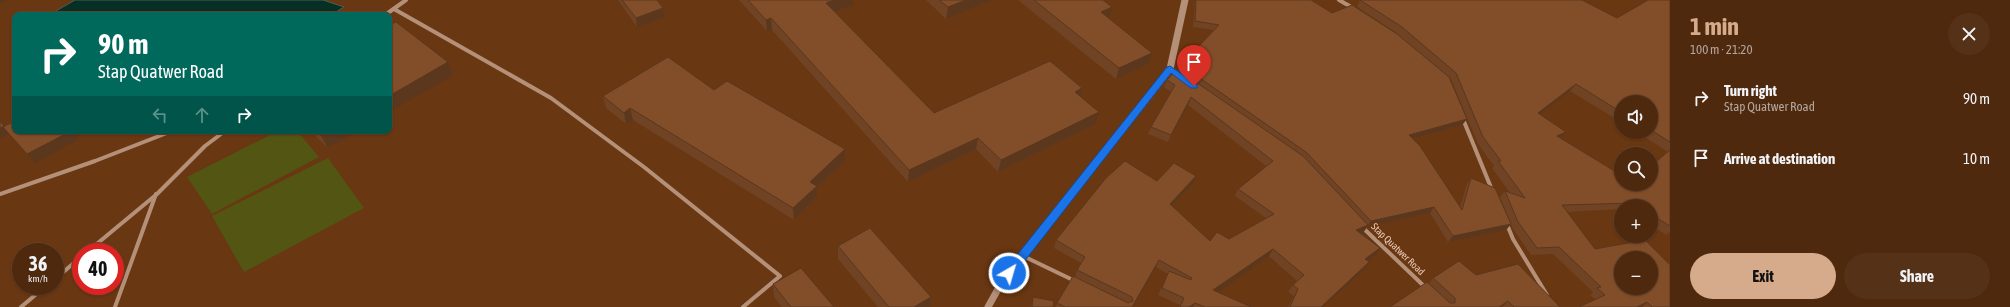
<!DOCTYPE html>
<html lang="en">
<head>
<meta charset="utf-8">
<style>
  :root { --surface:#4f290e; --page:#553117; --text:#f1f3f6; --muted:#b3a69e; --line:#66452e; --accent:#d6ab8b }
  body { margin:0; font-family:"Asap Condensed",sans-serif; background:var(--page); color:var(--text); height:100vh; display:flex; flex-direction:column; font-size:15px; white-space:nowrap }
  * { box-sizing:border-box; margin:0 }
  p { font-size:13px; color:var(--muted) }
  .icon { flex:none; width:22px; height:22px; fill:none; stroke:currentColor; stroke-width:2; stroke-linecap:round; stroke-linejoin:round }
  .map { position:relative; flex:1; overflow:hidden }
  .side { display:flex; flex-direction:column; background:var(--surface); width:340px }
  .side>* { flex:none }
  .top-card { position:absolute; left:12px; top:12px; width:380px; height:122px; border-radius:8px; box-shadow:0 1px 3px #0004,0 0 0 1px var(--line); background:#00695c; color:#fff; overflow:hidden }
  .fabs { position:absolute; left:1614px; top:95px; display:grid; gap:8px }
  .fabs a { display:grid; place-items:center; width:44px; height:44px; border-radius:50%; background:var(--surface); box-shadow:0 1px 3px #0004,0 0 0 1px var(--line); font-size:20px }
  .speed { position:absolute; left:12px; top:243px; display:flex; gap:8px; font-size:20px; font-weight:700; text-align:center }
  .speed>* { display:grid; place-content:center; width:52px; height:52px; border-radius:50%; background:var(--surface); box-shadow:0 1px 3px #0004,0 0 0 1px var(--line); line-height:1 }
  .speed small { font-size:10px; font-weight:400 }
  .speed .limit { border:6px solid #d22; background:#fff; color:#111 }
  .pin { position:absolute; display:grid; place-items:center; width:34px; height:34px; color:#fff; margin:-41px -17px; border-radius:50% 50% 50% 0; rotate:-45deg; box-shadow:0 0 4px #0007 }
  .pin .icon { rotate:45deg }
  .me { position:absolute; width:44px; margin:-22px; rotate:38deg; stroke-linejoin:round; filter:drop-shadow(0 0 3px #0008) }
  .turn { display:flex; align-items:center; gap:14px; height:84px; padding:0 20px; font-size:18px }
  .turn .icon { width:52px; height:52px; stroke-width:2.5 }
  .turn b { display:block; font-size:28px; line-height:34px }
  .lanes { display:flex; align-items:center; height:38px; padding:0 20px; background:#0003; justify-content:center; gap:20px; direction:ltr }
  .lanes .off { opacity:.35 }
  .round { display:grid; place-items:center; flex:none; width:42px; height:42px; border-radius:21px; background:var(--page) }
  .overview { display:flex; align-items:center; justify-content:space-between; height:68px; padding:0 20px }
  h1 { font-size:24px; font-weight:700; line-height:30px; color:var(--accent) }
  .action { display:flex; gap:8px; margin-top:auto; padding:8px 20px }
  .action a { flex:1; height:46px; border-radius:24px; background:var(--accent); color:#111; font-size:16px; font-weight:700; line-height:46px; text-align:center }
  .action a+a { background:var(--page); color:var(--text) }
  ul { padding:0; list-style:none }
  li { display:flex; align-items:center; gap:12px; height:60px; padding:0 20px }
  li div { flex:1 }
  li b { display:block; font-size:15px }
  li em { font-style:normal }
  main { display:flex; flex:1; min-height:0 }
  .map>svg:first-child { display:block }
</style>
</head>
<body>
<main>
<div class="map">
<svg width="1670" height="307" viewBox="0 0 1670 307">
  <rect width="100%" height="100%" fill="#693712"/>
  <g fill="#525612">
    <polygon points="278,131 297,131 319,157 212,214 187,177"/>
    <polygon points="328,158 364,208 244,272 212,216"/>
  </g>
  <polygon fill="#063026" stroke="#4b5f52" points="75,0 323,0 344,7 331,15 49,15"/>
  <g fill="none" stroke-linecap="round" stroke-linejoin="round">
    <g stroke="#b49079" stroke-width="4">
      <polyline points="1339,0 1353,8"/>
      <polyline points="394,9 551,98 644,167 780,276 743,307"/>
      <polyline points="385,15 406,0"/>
      <polyline points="1463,119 1492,190"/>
      <polyline points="0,194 95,161 172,131"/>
      <polyline points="1506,222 1513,239 1547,295"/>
      <polyline points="1361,226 1426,288"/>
      <polyline points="87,252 157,194 205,146 225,131"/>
      <polyline points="1023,256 1075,281"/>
      <polyline points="55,279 81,257"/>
      <polyline points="21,307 46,286"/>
      <polyline points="115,307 156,194"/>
    </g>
    <polyline stroke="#b49079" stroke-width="7" points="988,307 1002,282 1170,69 1185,0"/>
  </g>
  <g fill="#704324" fill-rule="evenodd">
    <polygon points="618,0 657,0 663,8 665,17 637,27"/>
    <polygon points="739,0 853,0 853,5 834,12 934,113 1080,96 1095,124 998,172 976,149 908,182 772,30 767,31"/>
    <polygon points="926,0 992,0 946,19"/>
    <polygon points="1018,0 1103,0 1109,18 1148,64 1116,79"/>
    <path d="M1195,0H1311L1332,13L1398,34L1357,7L1360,0L1617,18L1670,0V232L1666,235L1651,225V206H1621V209L1566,212L1595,249L1670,307H1579L1596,300L1590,295L1593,292L1553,254L1531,255L1513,229L1500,197L1505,191L1510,193L1492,168L1494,166L1478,144L1451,79L1449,78L1467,119L1462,125L1413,139L1460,207L1467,184L1471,178L1511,224L1506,230L1448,242L1430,213L1367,227L1363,233H1361L1375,256L1367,261L1364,270L1323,307H1288L1294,296L1288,292L1293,285L1297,281L1269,256L1217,292L1251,307H1179L1180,305L1158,295L1168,274L1156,267L1133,307H1056L1057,303L1075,277L1077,270L1081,263L1054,248L1056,240L1157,181L1196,176L1193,184L1172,206L1210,241L1229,239L1266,218L1235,196L1238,189L1266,166L1188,105L1168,142L1148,134L1151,127L1171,92L1164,87L1167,80L1180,70L1181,65L1214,30L1193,27ZM1570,91L1621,122V102H1651V132H1637L1668,152L1651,184H1621L1561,138L1540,114Z"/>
    <polygon points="714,90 845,149 845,161 817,187 817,197 794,220 633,120 626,124 606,108 603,96"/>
    <polygon points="310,131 357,131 328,148"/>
    <polygon points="838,246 931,297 930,307 878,307 838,259"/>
    <polygon points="1476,275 1560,307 1390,307 1429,284 1433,278"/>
    <polygon points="773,284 834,307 782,307 774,297"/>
    <polygon points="1033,297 1053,307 1031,307"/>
  </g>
  <g fill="#5b371d">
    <polygon points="0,0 8,0 0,4"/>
    <polygon points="835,0 853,0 853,5 826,15 826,3"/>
    <polygon points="966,0 992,0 946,19 948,7"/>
    <polygon points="1112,7 1109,18 1098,23 1101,12"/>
    <polygon points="663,8 665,17 637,27 636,18"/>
    <polygon points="771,18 772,30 767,31 766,20"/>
    <polygon points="1152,53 1148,64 1116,79 1119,68"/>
    <polygon points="448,62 453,75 389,112 389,96"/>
    <polygon points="1576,84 1570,91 1533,120 1538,113"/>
    <polygon points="1082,88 1079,100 1075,92"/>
    <polygon points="1191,97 1188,105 1168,142 1171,135"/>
    <polygon points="630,108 633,120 626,124 624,113"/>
    <polygon points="1099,112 1095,124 998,172 1001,160"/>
    <polygon points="1467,119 1462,125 1405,141 1409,135"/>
    <polygon points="0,121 11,133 0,138"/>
    <polygon points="71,131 72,131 79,139 35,163 27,154"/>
    <polygon points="329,131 357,131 328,148 321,136"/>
    <polygon points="1566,132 1560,139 1557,136"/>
    <polygon points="978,138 976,149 908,182 909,170"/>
    <polygon points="845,149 845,161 817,187 817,197 794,220 793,208 810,182"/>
    <polygon points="1196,176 1193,184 1167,211 1170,204"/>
    <polygon points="1434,207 1430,213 1367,227 1363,233 1351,237 1356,230 1368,225 1371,221"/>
    <polygon points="1511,224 1506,230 1448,242 1453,236"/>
    <polygon points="1380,248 1375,256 1360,266 1365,259"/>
    <polygon points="1273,249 1269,256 1210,298 1213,290"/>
    <polygon points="1159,260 1156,267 1133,307 1132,307"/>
    <polygon points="1369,262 1364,270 1323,307 1321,307"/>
    <polygon points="931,297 930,307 914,307"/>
    <polygon points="1508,301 1502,307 1499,307"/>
    <polygon points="1647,302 1642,307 1637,307"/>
    <polygon points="1195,303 1193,307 1189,307"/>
  </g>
  <g fill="#824e2a" stroke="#5b371d" fill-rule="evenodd">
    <polygon points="622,0 657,0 663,8 636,18"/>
    <polygon points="748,0 835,0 826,3 934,113 1050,61 1082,88 1075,92 1099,112 1001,160 978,138 909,170 771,18 766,20"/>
    <polygon points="939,0 966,0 948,7"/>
    <polygon points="1034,0 1103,0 1112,7 1101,12 1152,53 1119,68"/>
    <polygon points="1196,0 1311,0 1332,13 1352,5 1397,34 1449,77 1467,119 1409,135 1420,146 1462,210 1471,178 1495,188 1511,224 1453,236 1434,207 1371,221 1306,152 1181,65 1219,25 1195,21"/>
    <path d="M1360,0H1582L1617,18L1648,0H1670V142L1651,130V102H1621V112L1576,84L1538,113L1566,132L1557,136L1621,175V184H1651V166L1670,150V226L1651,214V206H1639L1633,203L1562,205L1595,249L1645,240L1670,265V307H1652L1647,302L1637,307H1579L1605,295L1597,288L1601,287L1559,247L1537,248L1518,222L1505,191L1525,198L1498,161H1501L1483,137L1456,73L1402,27ZM1621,258H1651V288H1621Z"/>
    <polygon points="396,22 448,62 389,96 389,25"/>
    <polygon points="668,57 714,90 727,81 845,149 810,182 817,186 793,208 630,108 624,113 603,96"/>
    <polygon points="1177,69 1303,156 1368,225 1356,230 1380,248 1365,259 1369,262 1321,307 1290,307 1298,289 1293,285 1304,275 1273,249 1213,290 1251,307 1205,307 1195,303 1189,307 1180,307 1184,298 1162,288 1169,271 1191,280 1192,278 1159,260 1132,307 1065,307 1057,303 1073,276 1128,303 1133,301 1132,297 1077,270 1085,257 1056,240 1106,178 1125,161 1157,181 1174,163 1196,176 1170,204 1210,241 1217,232 1229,239 1274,214 1238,189 1273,161 1191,97 1171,135 1151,127 1175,85 1167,80"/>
    <polygon points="0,121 4,126 0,128"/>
    <polygon points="15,121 15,131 71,131 27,154 3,127"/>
    <polygon points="316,131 329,131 321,136"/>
    <polygon points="870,228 931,297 914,307 889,307 838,246"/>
    <polygon points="1459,261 1476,275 1518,264 1560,307 1514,307 1508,301 1499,307 1390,307 1427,282 1450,303 1455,303 1455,298 1433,278"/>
    <polygon points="801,268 834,307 791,307 773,284"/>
    <polygon points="1033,297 1054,301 1053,307 1032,307"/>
  </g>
  <polygon fill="#1a73e8" stroke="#114b97" points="1170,66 1197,84 1197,88 1191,88 1171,73 1013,276 1005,276 1004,273 1005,270 1167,67"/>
  <g text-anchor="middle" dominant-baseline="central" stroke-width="3" stroke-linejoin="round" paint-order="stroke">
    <g font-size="10" fill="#ebccb9" stroke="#693712">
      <text transform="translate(1398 249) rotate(44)">Stap Quatwer Road</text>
    </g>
  </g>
</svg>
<div class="fabs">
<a><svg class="icon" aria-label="sound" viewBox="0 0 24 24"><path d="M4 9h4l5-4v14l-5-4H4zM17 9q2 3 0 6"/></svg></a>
<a><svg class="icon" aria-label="search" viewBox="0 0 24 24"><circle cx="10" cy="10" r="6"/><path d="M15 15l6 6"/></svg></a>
<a>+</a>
<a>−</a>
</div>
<div class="speed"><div>36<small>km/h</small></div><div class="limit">40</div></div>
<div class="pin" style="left:1194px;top:86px;background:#d93025"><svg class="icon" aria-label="arrive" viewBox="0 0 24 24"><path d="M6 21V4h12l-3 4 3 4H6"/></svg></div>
<svg class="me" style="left:1009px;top:273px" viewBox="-20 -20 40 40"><circle r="17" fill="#1a73e8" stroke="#fff" stroke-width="3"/><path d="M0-11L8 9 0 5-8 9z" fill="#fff"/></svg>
<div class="top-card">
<div class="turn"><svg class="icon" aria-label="right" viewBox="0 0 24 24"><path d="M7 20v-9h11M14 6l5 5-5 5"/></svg><div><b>90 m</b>Stap Quatwer Road</div></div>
<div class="lanes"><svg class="icon off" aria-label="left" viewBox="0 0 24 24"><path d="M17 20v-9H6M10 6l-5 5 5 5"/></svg><svg class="icon off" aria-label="ahead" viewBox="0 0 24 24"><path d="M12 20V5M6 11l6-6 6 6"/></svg><svg class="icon" aria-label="right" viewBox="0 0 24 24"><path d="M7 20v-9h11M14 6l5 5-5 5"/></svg></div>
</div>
</div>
<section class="side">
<div class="overview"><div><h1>1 min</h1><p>100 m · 21:20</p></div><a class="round"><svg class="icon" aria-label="close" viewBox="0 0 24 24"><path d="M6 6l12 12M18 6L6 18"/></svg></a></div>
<ul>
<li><svg class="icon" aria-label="right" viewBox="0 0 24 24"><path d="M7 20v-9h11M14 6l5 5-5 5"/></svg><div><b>Turn right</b><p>Stap Quatwer Road</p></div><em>90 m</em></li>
<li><svg class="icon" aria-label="arrive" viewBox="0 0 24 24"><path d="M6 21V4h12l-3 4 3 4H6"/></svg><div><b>Arrive at destination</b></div><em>10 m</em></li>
</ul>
<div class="action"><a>Exit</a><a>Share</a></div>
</section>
</main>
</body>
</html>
